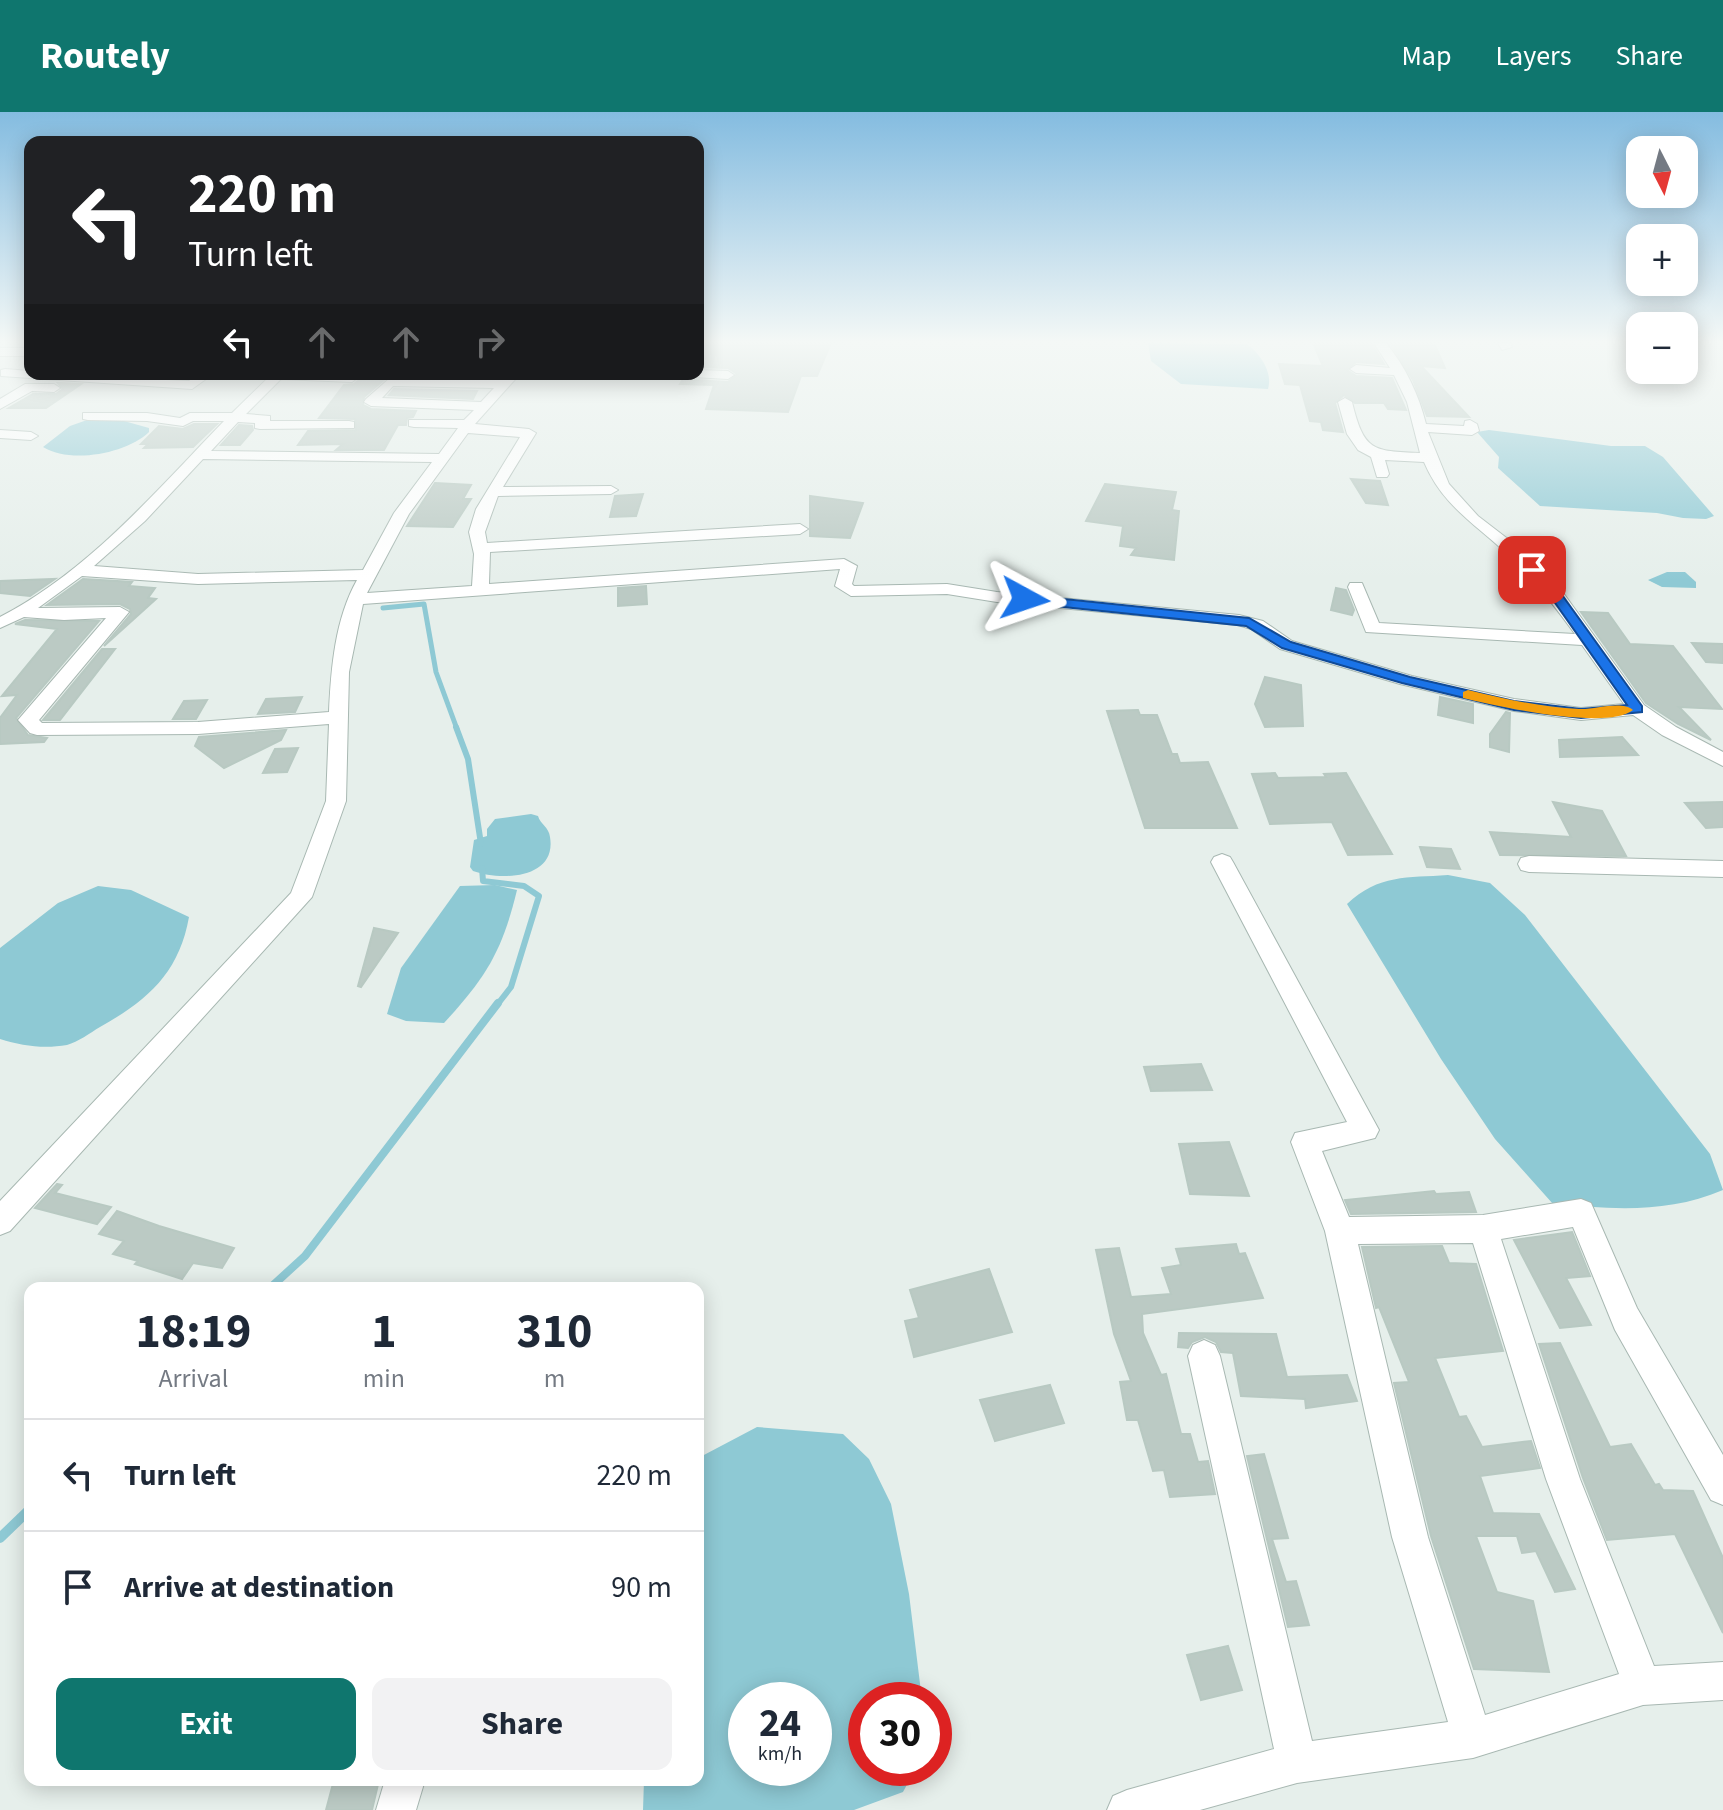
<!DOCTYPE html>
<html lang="en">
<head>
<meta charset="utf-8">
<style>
  :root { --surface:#fff; --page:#f2f2f3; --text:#1f2937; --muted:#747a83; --line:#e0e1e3; --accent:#0f766e }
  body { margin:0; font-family:"Source Sans 3",sans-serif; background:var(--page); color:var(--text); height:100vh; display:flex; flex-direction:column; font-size:30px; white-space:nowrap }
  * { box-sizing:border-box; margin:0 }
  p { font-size:26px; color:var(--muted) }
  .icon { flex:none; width:44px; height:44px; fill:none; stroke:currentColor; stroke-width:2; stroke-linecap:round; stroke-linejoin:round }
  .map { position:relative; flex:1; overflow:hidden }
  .panel { position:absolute; left:24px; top:1170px; width:680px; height:504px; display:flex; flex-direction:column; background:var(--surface); border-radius:16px; box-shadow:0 4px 20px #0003 }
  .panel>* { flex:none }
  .banner { position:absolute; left:24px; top:24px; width:680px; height:244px; border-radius:16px; box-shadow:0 4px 20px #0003; background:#202124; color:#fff; overflow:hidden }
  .needle { width:52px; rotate:174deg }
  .buttons { position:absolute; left:1626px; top:24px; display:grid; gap:16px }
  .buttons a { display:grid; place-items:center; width:72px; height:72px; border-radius:16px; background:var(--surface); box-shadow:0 4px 20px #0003; font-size:40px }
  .speed { position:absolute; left:728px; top:1570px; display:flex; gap:16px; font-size:40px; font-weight:700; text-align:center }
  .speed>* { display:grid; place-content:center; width:104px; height:104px; border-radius:50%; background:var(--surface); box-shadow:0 4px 20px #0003; line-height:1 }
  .speed small { font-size:20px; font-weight:400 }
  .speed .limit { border:12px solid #d22; background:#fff; color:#111 }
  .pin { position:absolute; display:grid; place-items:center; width:68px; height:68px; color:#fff; margin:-34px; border-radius:16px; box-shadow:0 4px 12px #0006 }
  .me { position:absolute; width:88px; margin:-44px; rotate:95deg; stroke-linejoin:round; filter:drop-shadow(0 0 6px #0008) }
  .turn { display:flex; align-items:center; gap:28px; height:168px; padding:0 32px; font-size:36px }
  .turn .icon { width:104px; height:104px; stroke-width:2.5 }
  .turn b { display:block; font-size:56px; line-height:68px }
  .lanes { display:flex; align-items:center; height:76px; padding:0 32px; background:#0003; justify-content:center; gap:40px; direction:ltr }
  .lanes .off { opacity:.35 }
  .eta { display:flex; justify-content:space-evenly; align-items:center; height:136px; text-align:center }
  .eta b { font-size:48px; font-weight:700; line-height:56px }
  .action { display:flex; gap:16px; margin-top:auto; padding:16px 32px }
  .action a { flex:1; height:92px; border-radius:16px; background:var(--accent); color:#fff; font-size:32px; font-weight:700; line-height:92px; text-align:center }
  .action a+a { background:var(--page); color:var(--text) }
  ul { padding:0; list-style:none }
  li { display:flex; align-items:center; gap:24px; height:112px; padding:0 32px; border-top:2px solid var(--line) }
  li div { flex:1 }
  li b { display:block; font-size:30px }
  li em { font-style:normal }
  header { display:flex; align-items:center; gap:48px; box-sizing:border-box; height:112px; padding:0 40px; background:var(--accent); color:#fff }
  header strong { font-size:38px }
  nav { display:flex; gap:44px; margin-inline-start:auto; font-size:28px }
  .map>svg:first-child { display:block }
</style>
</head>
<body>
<header>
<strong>Routely</strong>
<nav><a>Map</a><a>Layers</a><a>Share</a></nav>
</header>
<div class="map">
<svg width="1723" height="1698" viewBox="0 0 1723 1698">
  <rect width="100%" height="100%" fill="#e6efeb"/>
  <g fill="#8ec9d4" fill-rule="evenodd">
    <path d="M1148,231L1247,232C1260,242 1273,260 1268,277L1181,272L1151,249Z"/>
    <path d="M87,308L124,309L149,316V320C126,342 70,352 43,335L70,314Z"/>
    <polygon points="1489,318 1611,334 1645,334 1663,345 1714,404 1706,407 1683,406 1657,401 1540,394 1498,356 1499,345 1477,320"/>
    <polygon points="1667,460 1685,460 1696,470 1696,476 1662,475 1648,468"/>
    <path d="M531,702L538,704C540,712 549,715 550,725C557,767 501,769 473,759L470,755L474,728L487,724V717L495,707Z"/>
    <path d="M1448,763L1490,771L1525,803L1710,1042L1723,1078C1667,1102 1612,1097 1553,1092L1495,1027L1441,947L1347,792C1379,762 1407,766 1448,763Z"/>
    <path d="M495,773L517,778C502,840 486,865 444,911L406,909L387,902L401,856L460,774Z"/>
    <path d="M98,774L131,778L189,805C179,861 148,888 100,915C90,921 78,930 67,933C44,937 22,934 0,927V836L58,791Z"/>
    <path d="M757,1315L843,1322L869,1347L891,1392L909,1482L922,1588H866V1656H916L903,1680L854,1698H643L644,1668H698V1353L702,1344ZM746,1588H814V1656H746Z"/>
  </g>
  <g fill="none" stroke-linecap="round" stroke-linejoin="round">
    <polyline stroke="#8ec9d4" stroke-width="5" points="383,496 424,492 436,560 457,617"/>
    <g stroke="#8ec9d4" stroke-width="6">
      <polyline points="456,615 468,647 481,732"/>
      <polyline points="482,756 483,769 524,774 539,784 511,875 497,893"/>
    </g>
    <polyline stroke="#8ec9d4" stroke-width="8" points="270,1176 305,1144 498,891"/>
    <polyline stroke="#8ec9d4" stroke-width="10" points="0,1426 30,1397"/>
  </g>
  <g fill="#bbcac4" stroke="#b8c9c2" stroke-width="2">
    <polygon points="706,231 831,231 817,264 801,264 788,300 706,297 714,273 680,272 686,262 693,268 728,270 737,262 728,256 698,255 698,243"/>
    <polygon points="1313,231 1371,231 1384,252 1356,250 1347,258 1356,264 1392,266 1406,298 1388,297 1384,291 1355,291 1344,283 1335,291 1343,320 1323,318 1321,310 1310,309 1300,273 1285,272 1279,252 1323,254"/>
    <polygon points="1390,231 1434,231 1445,256 1421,254 1469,305 1427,304 1413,268"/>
    <polygon points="362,266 386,266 364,285 363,293 371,297 416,299 413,305 407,306 406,313 398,313 384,338 336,338 343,332 298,333 308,319 356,318 355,307 319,306 344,273 354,272"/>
    <polygon points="58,271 81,272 46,296 9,296 33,282 56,282 63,277"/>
    <polygon points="394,277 477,279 473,287 389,283"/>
    <polygon points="194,312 217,312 193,335 144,336 148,332 141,332 159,314 183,317"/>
    <polygon points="239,313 252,314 253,318 240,333 221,333"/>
    <polygon points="1351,367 1380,369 1388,393 1366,391"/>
    <polygon points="435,371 471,373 463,387 471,387 453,415 407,414"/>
    <polygon points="1105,372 1176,380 1172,398 1179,399 1174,448 1131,443 1136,436 1120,434 1123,414 1086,409"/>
    <polygon points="643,382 636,404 610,405 615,384"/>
    <polygon points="810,384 863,391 850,426 810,424"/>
    <polygon points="55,467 30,484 0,481 0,469"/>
    <polygon points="83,467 132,470 129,474 155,476 148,486 156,487 104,534 131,502 130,497 120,492 47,493"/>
    <polygon points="646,474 647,492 618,494 618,476"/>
    <polygon points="1336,476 1346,478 1354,498 1352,503 1331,498"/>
    <polygon points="1581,500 1608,501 1630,532 1673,534 1722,597 1679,595 1711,628 1678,612 1646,591"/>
    <polygon points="25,508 99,509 16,606 28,623 47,626 44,630 0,632 0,606 17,583 2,584 57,517 15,512"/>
    <polygon points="1692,531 1723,532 1723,551 1706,550"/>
    <polygon points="102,537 115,537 60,608 43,608"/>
    <polygon points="1265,565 1301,573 1303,614 1265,615 1255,592"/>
    <polygon points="302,585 295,600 258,602 266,587"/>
    <polygon points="1440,585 1473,592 1473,611 1438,603"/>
    <polygon points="207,588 196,607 173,607 184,589"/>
    <polygon points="1138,598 1140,603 1157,603 1172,642 1177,642 1180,651 1208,650 1237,716 1145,716 1107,599"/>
    <polygon points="1506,600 1510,601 1509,640 1490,635 1490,622"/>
    <polygon points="286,618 281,628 224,656 195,634 199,625"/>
    <polygon points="1622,625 1638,643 1560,645 1559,628"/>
    <polygon points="298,636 287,660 263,661 275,637"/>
    <polygon points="1275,661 1278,666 1326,665 1324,662 1346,661 1392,742 1348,743 1332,710 1270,712 1252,662"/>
    <polygon points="1553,690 1602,699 1626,744 1500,743 1490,720 1571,725"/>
    <polygon points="1723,690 1723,715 1706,716 1685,691"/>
    <polygon points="1420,735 1451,737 1460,757 1427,755"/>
    <polygon points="374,816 398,821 361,875 358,874"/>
    <polygon points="1201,952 1212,978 1151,979 1144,955"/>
    <polygon points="1229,1030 1249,1084 1190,1082 1179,1032"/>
    <polygon points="57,1072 62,1073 55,1081 111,1095 97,1112 35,1096"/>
    <polygon points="1434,1079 1436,1082 1469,1080 1476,1100 1351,1102 1345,1088"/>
    <polygon points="117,1099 159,1114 234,1136 222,1156 193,1151 182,1167 135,1152 138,1149 113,1142 124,1129 99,1122"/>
    <polygon points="1572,1120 1590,1164 1566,1166 1591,1213 1560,1216 1514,1128"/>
    <polygon points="1236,1132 1239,1142 1245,1141 1263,1186 1142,1202 1143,1221 1161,1263 1166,1262 1181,1322 1190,1322 1198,1350 1208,1349 1215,1382 1170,1385 1164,1358 1153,1359 1138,1308 1127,1308 1120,1270 1131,1269 1114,1222 1096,1138 1119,1136 1131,1185 1171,1182 1162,1156 1181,1153 1176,1137"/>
    <polygon points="1442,1134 1449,1151 1476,1152 1503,1239 1435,1246 1459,1305 1466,1304 1482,1335 1531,1329 1540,1356 1480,1364 1493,1401 1539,1402 1575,1477 1555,1480 1536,1439 1522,1441 1517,1424 1476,1424 1497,1480 1533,1489 1549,1560 1474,1557 1431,1424 1394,1271 1409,1270 1379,1195 1376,1196 1362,1135"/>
    <polygon points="989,1157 1012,1220 914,1245 905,1209 919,1206 910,1178"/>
    <polygon points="1179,1221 1276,1222 1287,1265 1347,1263 1357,1289 1306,1296 1305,1287 1241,1284 1233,1241 1221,1240 1216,1230 1205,1225 1192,1230 1188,1236 1178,1235"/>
    <polygon points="1560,1231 1610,1335 1631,1332 1655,1373 1659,1372 1663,1378 1693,1379 1723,1446 1723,1521 1675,1422 1607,1428 1583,1366 1539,1232"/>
    <polygon points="1050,1273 1064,1311 995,1329 980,1288"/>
    <polygon points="1264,1342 1288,1426 1272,1427 1286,1470 1296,1469 1309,1513 1288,1515 1247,1344"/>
    <polygon points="1228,1534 1242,1578 1201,1588 1187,1543"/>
    <polygon points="334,1668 379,1668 372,1698 326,1698"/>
  </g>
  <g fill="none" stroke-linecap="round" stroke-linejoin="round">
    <defs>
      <g id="minor">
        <path d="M1374,231H1386C1405,254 1419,283 1426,312L1464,314L1465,309L1470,308L1477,312L1479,319L1472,323L1428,320L1449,372L1478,404L1517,434L1559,475L1644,593L1676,615L1723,640V654L1662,623L1633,603L1581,608L1514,599L1400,572L1280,537L1251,517L1238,513L997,490L947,482L851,484L835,474L840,457L363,492L349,560L346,689L312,785L10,1119L0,1123V1089L291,781L326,689L329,612L198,622L37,623L30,621L18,608L106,506L64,508L24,505L0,516V505C89,459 156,379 224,309H193L183,314L147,309L88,308L83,307V301H147L180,306L190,301H232L272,262H362L352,270L281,267L246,302L270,304V309H349L354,310V316L260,317L255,316V311L238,310L211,339L439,342L458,316L414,315L409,314V308H464L474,298L371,294L364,290L366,287L390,266L501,268L507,262H520L475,312L529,317L536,321L503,375L611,374L618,378L611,382L498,384L485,420L487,431L800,412L808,417L800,422L490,440L489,472L844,447L857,454L852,472L854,474L947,472L997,480L1239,503L1263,509L1292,529L1412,564L1514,587L1581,596L1624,592L1582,533L1366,520L1348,475L1350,471H1362L1379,511L1575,522C1554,493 1533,466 1506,441C1473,410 1443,394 1424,350L1385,348L1389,362L1387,365H1377L1371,345L1358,338L1347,322L1338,290L1345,286L1352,290C1364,339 1372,339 1420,341L1407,290L1394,263L1356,261L1350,257L1356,253L1390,256ZM393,274L494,276L481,290L382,286ZM468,321L520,325L476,397L469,420L474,442L472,474L367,481L409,402ZM203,347L432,350L394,401L363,458L198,462L94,454L145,409ZM82,464L198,472L357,468C335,507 331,556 329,600L198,610L42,611L39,608L129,500L120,495L38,496Z"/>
        <polygon points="1498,231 1510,231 1512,235 1502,238"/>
        <rect x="0" y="236" width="30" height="8"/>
        <polygon points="5,257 30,259 30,262 189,269 199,262 213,262 192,277 1,264 1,258"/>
        <polygon points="698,258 728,259 734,263 728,267 693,265 691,262 698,262"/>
        <polygon points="25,272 54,272 60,276 54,280 32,279 0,297 0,287"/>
        <polygon points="0,318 31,320 38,324 31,328 0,326"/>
        <path d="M1222,742L1230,745L1233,750L1379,1018L1375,1026L1322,1039L1349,1105L1483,1103L1581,1087L1591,1091L1637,1196L1723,1343V1393L1711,1388L1615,1218L1573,1115L1501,1127L1580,1367L1654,1554L1723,1550V1588L1643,1593L1473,1646L1297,1671L1200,1698H1107L1113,1684L1127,1678L1274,1637L1188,1244L1193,1233L1204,1228L1215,1233L1220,1244L1312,1629L1448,1610L1392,1425L1325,1119L1291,1030L1295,1021L1347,1010L1211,750L1214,745ZM1473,1131L1546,1367L1619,1562L1485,1603L1428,1425L1358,1132Z"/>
        <polygon points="1529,744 1723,749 1723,765 1529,760 1521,758 1518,752 1521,746"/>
        <polygon points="385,1668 425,1668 416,1698 376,1698"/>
      </g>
    </defs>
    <use href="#minor" stroke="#a8b8b2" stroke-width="2"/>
    <use href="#minor" fill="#fff" fill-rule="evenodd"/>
  </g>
  <linearGradient id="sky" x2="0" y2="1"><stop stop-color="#84bce0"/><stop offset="0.49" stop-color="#f4f8f6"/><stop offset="1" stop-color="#f4f8f6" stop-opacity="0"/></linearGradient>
  <rect width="1723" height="469" fill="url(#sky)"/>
  <polygon fill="#1a73e8" stroke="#114b97" stroke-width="2" points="1527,455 1536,455 1557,476 1642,594 1642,600 1581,606 1514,598 1402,571 1282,536 1246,514 1025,491 1019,487 1025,483 1249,506 1291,530 1410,565 1514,589 1581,597 1627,593 1548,481 1527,460"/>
  <path fill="#f59e0b" d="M1468,578C1504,587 1541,595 1579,597C1595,598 1621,588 1633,598C1607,619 1496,594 1463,586V580Z"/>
</svg>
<div class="buttons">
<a><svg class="needle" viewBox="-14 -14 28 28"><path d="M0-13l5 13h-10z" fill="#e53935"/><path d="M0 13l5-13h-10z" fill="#747a83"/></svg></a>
<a>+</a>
<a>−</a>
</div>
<div class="speed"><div>24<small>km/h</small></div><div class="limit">30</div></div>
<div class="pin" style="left:1532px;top:458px;background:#d93025"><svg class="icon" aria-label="arrive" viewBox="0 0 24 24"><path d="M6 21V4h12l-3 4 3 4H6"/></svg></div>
<svg class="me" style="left:1025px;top:487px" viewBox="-20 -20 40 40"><path d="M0-17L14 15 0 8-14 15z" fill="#1a73e8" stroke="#fff" stroke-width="4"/></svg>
<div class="banner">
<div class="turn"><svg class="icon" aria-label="left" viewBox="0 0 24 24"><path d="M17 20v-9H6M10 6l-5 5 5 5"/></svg><div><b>220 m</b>Turn left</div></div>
<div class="lanes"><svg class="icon" aria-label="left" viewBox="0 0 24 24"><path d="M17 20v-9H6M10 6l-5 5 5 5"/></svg><svg class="icon off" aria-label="ahead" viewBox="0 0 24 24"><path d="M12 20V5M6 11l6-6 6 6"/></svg><svg class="icon off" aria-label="ahead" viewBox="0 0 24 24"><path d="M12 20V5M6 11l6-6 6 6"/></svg><svg class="icon off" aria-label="right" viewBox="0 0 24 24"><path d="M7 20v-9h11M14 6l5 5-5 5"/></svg></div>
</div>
<section class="panel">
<div class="eta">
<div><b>18:19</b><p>Arrival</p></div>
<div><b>1</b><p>min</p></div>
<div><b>310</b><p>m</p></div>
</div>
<ul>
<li><svg class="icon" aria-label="left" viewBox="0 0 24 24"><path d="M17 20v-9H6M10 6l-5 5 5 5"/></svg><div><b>Turn left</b></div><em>220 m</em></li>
<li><svg class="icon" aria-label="arrive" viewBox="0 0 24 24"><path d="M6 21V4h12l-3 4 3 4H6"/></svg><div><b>Arrive at destination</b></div><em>90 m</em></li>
</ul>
<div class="action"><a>Exit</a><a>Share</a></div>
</section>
</div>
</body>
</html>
